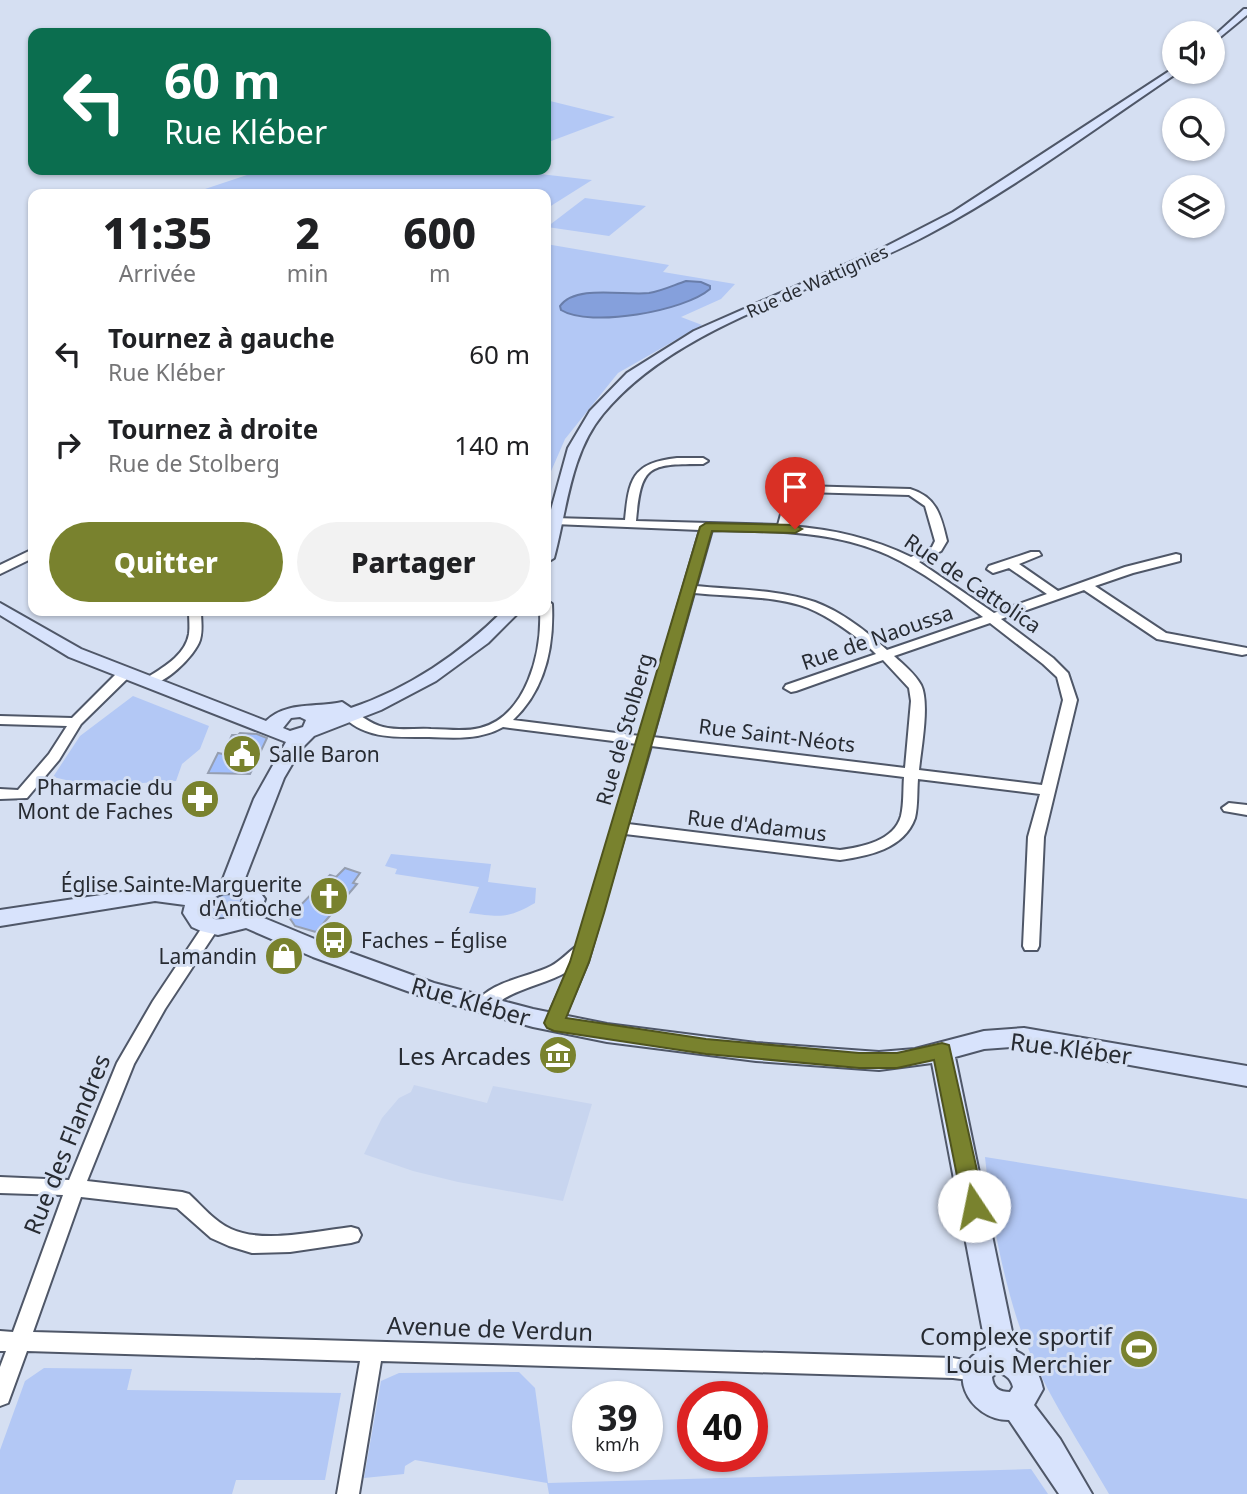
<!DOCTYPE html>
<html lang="fr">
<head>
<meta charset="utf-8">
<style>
  :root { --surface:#fff; --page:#f2f2f2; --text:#202124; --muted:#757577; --accent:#79822e }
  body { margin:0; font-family:"Noto Sans",sans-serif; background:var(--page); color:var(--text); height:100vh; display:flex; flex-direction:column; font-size:26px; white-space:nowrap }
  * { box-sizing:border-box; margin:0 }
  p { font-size:23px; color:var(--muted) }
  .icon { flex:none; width:38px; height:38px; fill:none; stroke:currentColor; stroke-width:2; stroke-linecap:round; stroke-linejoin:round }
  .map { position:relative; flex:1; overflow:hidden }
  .drawer { position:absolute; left:28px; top:189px; width:523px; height:427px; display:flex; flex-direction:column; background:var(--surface); border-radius:14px; box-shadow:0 2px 5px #0004 }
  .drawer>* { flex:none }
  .banner { position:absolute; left:28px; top:28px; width:523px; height:147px; border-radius:14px; box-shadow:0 2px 5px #0004; background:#0b6e4f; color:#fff; overflow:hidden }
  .controls { position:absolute; left:1162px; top:21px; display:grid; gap:14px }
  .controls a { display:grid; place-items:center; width:63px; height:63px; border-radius:50%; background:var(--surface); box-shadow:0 2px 5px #0004; font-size:35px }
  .speed { position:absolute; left:572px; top:1381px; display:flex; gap:14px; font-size:35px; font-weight:700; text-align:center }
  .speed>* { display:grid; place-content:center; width:91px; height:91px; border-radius:50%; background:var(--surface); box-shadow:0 2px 5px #0004; line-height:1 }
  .speed small { font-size:18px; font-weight:400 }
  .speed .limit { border:10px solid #d22; background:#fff; color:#111 }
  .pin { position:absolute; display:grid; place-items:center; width:60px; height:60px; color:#fff; margin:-72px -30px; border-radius:50% 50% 50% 0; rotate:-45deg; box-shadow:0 0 7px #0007 }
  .pin .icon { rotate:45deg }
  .me { position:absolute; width:77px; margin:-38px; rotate:349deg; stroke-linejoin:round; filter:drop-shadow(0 0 5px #0008) }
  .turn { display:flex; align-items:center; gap:24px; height:147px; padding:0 21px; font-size:32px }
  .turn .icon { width:91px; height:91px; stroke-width:2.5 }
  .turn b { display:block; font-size:49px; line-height:60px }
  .eta { display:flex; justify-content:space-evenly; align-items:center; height:119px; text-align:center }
  .eta b { font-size:42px; font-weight:800; line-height:49px }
  .button { display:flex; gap:14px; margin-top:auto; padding:14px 21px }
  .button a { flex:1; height:80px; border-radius:42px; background:var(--accent); color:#fff; font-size:28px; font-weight:800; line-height:80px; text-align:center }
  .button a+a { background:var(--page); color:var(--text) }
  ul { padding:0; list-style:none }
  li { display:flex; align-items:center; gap:21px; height:91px; padding:0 21px }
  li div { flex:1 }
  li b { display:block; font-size:26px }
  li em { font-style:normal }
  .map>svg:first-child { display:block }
</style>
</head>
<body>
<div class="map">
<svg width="1247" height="1494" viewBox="0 0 1247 1494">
  <rect width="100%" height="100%" fill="#d5dff2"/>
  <polygon fill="#c8d5ef" points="414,1085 487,1103 493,1086 592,1104 563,1201 458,1182 413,1171 364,1154 382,1118 399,1098 411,1092"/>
  <g fill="#b3c8f5">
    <polygon points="546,100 615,117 546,143"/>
    <polygon points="262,170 506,170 592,180 546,209 546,194 212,194 196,192"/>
    <polygon points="585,198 646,206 609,236 547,227"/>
    <polygon points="546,244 669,265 663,272 735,284 721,299 681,317 702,325 618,373 565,439 549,476 546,476"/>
    <polygon points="133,696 209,726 200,749 182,764 176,781 92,786 53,777 80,736"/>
    <path d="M391,854L491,864L488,882L536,888L535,903C507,919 500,917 469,913L479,887L395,874L397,869L385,866Z"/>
    <path d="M233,892L244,900L240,913C226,920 217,922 204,912V905L219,893Z"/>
    <path d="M985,1157L1247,1199V1494H1109C1077,1438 1037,1380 1017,1319C1000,1265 991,1213 985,1157Z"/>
    <polygon points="44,1368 132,1369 127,1390 341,1393 325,1480 236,1480 232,1494 0,1494 0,1450 25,1381"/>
    <polygon points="519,1372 535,1388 548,1483 1031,1469 1048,1494 549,1494 547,1483 415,1460 405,1466 404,1474 364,1478 381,1381 399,1373"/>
  </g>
  <path fill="#85a0dc" stroke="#697da9" stroke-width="2" d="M686,281L701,282L710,286V289C685,311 590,328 561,310L560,306C576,284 625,296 649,293C662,291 674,285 686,281Z"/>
  <g fill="#a2bffd" stroke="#959eb0" stroke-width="2">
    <polygon points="240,733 257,734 267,738 250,774 208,773 218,753 223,754 232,735 238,735"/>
    <polygon points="345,868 360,873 353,883 357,884 316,932 295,926 289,917 330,875 336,877"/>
  </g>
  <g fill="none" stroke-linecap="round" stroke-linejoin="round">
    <defs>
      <g id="street">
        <path d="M677,458H703L708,461L703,464C648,464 641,465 636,521L778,525L786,496L801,486L910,489C937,497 941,516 947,541L941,551L919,562L994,613L1047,594L1009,568L993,573L987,569L989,566L1031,552H1039L1041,555L1019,564L1058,591L1125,567L1176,554L1180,555V561L1133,573L1095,586L1166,633L1247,648V654L1242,655L1157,639L1084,590L1001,619L1053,658L1068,673L1077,700L1044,837L1039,946L1037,950H1025L1023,946L1028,837L1040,794L918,779C917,791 918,806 915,818C904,849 868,856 840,860L625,834L588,962L560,1028L554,1029L548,1028L545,1023L568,971C547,984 521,987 500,1001C491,1006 487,1014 476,1010L474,1006C488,981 527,978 551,966C561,961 568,952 577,946L637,744L503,727C480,740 455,738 429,737C399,737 364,740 342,715L349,711C361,714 370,724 383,727C399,731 415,728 431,729C447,729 464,732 480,728C527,716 542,652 540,611H546V600L552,604C554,647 545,690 513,720L640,736L700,530L554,524L548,521L554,518L625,520C629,479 632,463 677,458ZM804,492L909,495L925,506L935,541L932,547L911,557C872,538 832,529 789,526L797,497ZM712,530C771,531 833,530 888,555C922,571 953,594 983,617L887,650C866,631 842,612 815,602C777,589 735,590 696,586ZM694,593C731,597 773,595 808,608C832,618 853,634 872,650L876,654L786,685L784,688L791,692L796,691L883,660L909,688L911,701L905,768L653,737ZM990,623L1043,664L1057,677L1063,700L1042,785L919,770C921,749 930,703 921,685C915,674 904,665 894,656ZM651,746L904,777C903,789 904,804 901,816C894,841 862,847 840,850L628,824Z"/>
        <polygon points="29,551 33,551 33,558 0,574 0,565"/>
        <path d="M189,611H201C201,621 203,630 200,640C195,656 162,688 145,685L143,682L145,679C162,668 185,656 189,634C190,627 189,619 189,611Z"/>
        <polygon points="125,669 132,673 130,676 81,724 59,760 27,798 0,799 0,789 18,790 49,754 67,726 0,724 0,716 72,718 120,670"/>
        <polygon points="1229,803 1247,805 1247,815 1224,811 1222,808"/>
        <path d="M211,921L217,923L219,927L165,1009L134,1064L87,1181L182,1192L189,1194C202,1206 215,1222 231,1229C263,1244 317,1231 351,1227L358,1229L361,1235L358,1241L351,1243L290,1252L252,1253L229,1246L211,1238L177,1208L81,1197L33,1332L953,1358L985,1364L989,1371L985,1378L978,1381L953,1378L381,1361L359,1494H337L360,1361L27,1351L8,1403L0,1406V1367L6,1351H0V1331L13,1332L63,1195L0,1193V1177L69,1180L117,1063L153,1001L205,923Z"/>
      </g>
      <g id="secondary">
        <polygon points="1244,9 1247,9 1247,15 1213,43 1213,37"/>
        <path d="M1174,68L1177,73C1095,128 1016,188 929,234C825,290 679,322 603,414C570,454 567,510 554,558L546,563V528L568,448L590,411L627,373L694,331L883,248L953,212Z"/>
        <path d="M0,603L81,649L266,721C287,701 315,708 342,702L351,708C408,689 461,653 503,611H520L488,643L436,681L381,710L314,736L301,749L284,778L244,881L256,887L265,899L259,916L329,945L434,983L533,1009L607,1024L756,1043L879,1052L915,1049L984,1031L1024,1028L1247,1066V1086L1024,1046L984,1049L955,1057L1016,1351C1032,1358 1039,1372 1043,1389L1034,1405L1060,1439L1092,1494H1059L1009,1420C968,1420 941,1366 986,1348L932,1063L879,1070L756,1061L607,1042L533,1027L421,996L313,957L246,928L218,935L201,931L192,927L183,913L185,905L155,901L0,926V910L155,887L194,892L223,879L254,799L286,742L69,657L0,615ZM300,717L306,720L303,727L290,731L283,728L291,718ZM224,893C232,893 237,893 243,899C240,914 229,921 214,919L205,912C207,901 214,897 224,893ZM996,1373C1004,1373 1011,1378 1013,1387L1010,1392C999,1392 993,1388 992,1377Z"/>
      </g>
    </defs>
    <use href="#street" stroke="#4f5768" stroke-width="4"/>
    <use href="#secondary" stroke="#4f5768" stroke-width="4"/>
    <use href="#street" fill="#fff" fill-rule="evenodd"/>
    <use href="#secondary" fill="#d8e3fc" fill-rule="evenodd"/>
  </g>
  <polygon fill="#79822e" stroke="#4f541e" stroke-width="2" points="706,523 795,525 802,529 795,533 712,531 604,913 589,962 566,1018 706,1039 859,1053 897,1053 942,1043 949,1045 985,1206 982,1212 974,1215 966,1212 963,1206 934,1060 897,1068 859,1068 706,1054 554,1031 547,1028 544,1023 570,962 700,527"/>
  <defs>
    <symbol id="civic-disc" viewBox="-11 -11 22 22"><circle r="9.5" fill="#79822e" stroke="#d5dff2"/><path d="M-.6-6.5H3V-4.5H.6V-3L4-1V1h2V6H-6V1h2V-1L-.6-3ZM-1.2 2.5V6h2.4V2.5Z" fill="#fff"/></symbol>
    <symbol id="pharmacy-disc" viewBox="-11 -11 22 22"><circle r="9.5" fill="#79822e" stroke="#d5dff2"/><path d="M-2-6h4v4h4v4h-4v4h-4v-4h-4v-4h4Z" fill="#fff"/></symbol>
    <symbol id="church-disc" viewBox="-11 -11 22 22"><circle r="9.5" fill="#79822e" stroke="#d5dff2"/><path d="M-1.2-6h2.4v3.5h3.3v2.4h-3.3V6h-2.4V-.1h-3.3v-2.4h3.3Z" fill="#fff"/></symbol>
    <symbol id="bus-disc" viewBox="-11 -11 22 22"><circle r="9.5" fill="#79822e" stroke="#d5dff2"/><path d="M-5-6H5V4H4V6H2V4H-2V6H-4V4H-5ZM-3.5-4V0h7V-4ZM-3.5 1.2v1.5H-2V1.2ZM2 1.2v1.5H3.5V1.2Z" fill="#fff"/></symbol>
    <symbol id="shop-disc" viewBox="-11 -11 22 22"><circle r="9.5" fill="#79822e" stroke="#d5dff2"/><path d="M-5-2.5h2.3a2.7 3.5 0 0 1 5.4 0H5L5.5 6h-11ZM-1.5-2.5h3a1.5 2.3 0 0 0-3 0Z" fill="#fff"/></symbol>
    <symbol id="museum-disc" viewBox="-11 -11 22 22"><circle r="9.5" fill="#79822e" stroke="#d5dff2"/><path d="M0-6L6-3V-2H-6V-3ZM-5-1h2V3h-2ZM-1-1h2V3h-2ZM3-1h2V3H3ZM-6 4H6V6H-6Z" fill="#fff"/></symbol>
    <symbol id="stadium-disc" viewBox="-11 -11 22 22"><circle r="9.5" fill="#79822e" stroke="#d5dff2"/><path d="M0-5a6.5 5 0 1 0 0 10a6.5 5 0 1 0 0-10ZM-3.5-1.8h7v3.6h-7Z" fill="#fff"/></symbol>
  </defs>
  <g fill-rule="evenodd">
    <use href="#civic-disc" x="220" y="732" width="44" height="44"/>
    <use href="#pharmacy-disc" x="178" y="777" width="44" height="44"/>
    <use href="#church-disc" x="307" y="874" width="44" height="44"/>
    <use href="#bus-disc" x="312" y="918" width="44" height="44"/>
    <use href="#shop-disc" x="262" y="934" width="44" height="44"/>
    <use href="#museum-disc" x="536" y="1033" width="44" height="44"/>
    <use href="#stadium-disc" x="1117" y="1327" width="44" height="44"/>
  </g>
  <g text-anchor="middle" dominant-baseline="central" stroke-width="6" stroke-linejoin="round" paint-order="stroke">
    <g font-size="18" fill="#272b32" stroke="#d5dff2">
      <text transform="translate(817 281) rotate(-24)">Rue de Wattignies</text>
    </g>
    <g font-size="21" fill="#272b32" stroke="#d5dff2">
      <text transform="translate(973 583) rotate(34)">Rue de Cattolica</text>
      <text transform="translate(877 637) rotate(-19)">Rue de Naoussa</text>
      <text transform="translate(624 729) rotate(-74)">Rue de Stolberg</text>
      <text transform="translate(777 735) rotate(7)">Rue Saint-Néots</text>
      <text transform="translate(757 825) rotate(7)">Rue d'Adamus</text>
    </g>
    <g font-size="21" fill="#272b32" stroke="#d5dff2" text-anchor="end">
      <text x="269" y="754" text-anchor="start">Salle Baron</text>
      <text x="173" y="787">Pharmacie du<tspan x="173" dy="24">Mont de Faches</tspan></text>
      <text x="302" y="884">Église Sainte-Marguerite<tspan x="302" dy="24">d'Antioche</tspan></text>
      <text x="361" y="940" text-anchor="start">Faches – Église</text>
      <text x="257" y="956">Lamandin</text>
    </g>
    <g font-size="24" fill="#272b32" stroke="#d5dff2">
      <text transform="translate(471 1001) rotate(16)">Rue Kléber</text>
      <text transform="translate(1071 1048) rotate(7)">Rue Kléber</text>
      <text transform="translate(66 1144) rotate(-68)">Rue des Flandres</text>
      <text transform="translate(490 1328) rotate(2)">Avenue de Verdun</text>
    </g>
    <g font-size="24" fill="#272b32" stroke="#d5dff2" text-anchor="end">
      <text x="531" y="1055">Les Arcades</text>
      <text x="1112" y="1335">Complexe sportif<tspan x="1112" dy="28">Louis Merchier</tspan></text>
    </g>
  </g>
</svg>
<div class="controls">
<a><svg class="icon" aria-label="sound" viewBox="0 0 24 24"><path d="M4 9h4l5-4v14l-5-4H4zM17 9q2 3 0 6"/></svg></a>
<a><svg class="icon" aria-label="search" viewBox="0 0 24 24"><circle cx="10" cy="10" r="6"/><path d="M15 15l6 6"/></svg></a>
<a><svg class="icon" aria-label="layers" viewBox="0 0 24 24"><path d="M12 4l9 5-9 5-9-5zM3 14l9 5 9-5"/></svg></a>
</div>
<div class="speed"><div>39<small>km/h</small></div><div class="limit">40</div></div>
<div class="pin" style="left:795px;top:529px;background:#d93025"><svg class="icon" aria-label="arrive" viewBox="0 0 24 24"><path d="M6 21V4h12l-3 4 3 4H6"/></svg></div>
<svg class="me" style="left:974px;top:1206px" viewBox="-20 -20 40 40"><circle r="19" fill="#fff"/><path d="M0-13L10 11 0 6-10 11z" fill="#79822e"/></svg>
<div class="banner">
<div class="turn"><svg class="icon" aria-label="left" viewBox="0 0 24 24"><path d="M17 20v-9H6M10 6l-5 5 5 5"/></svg><div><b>60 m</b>Rue Kléber</div></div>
</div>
<section class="drawer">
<div class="eta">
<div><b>11:35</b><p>Arrivée</p></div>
<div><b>2</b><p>min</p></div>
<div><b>600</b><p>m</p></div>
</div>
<ul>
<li><svg class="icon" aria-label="left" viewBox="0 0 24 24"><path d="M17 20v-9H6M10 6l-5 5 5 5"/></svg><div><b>Tournez à gauche</b><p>Rue Kléber</p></div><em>60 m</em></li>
<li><svg class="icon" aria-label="right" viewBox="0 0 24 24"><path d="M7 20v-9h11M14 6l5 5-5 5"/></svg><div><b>Tournez à droite</b><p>Rue de Stolberg</p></div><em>140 m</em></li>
</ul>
<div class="button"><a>Quitter</a><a>Partager</a></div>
</section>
</div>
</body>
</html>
